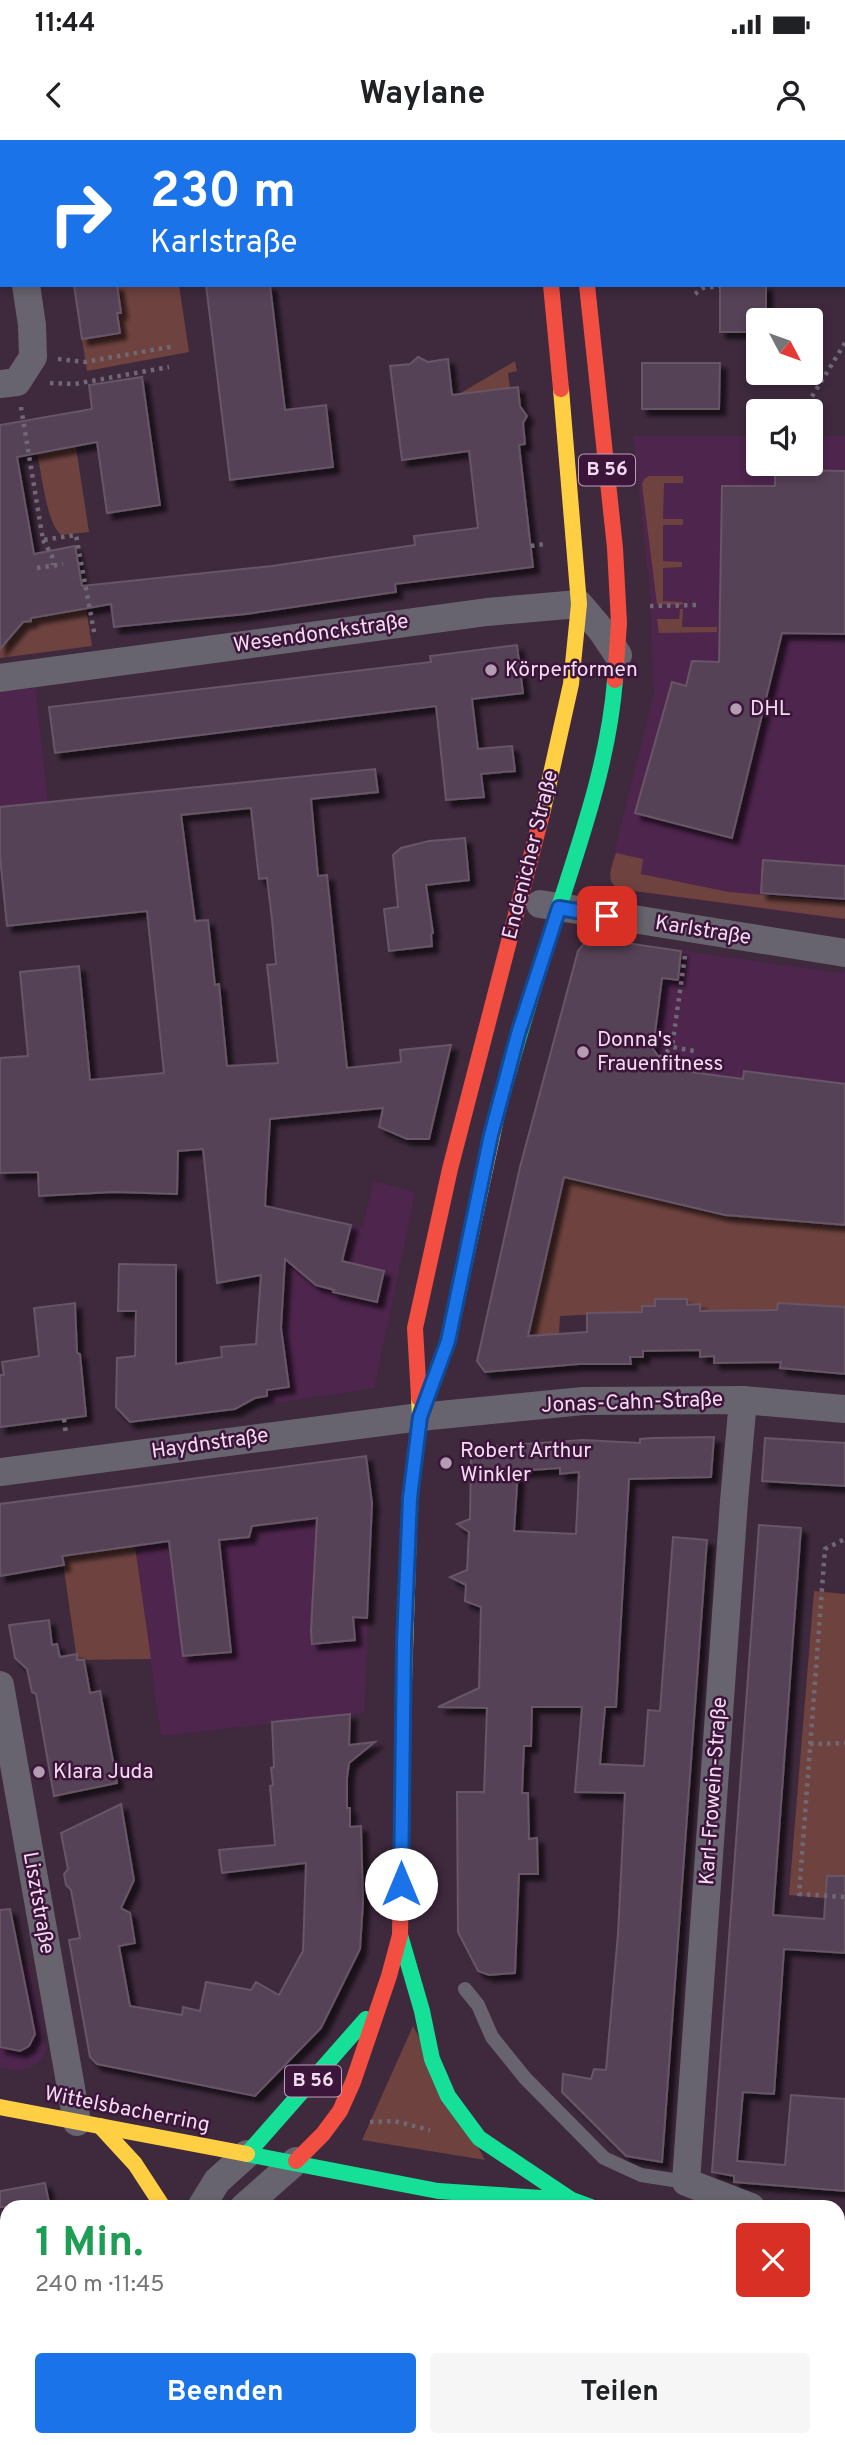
<!DOCTYPE html>
<html lang="de">
<head>
<meta charset="utf-8">
<style>
  :root { --surface:#fff; --page:#f6f6f6; --text:#202124; --muted:#757577; --accent:#1a73e8 }
  body { margin:0; font-family:Overpass,sans-serif; background:var(--page); color:var(--text); height:100vh; display:flex; flex-direction:column; font-size:26px; white-space:nowrap }
  * { box-sizing:border-box; margin:0 }
  p { font-size:23px; color:var(--muted) }
  .icon { flex:none; width:38px; height:38px; fill:none; stroke:currentColor; stroke-width:2; stroke-linecap:round; stroke-linejoin:round }
  .map { position:relative; flex:1; overflow:hidden }
  .panel { position:absolute; left:0px; top:2060px; width:845px; height:247px; display:flex; flex-direction:column; background:var(--surface); border-radius:21px 21px 0 0; box-shadow:0 4px 10px #0003 }
  .panel>* { flex:none }
  .banner { position:absolute; left:0px; top:0px; width:845px; height:147px; box-shadow:0 4px 10px #0003; background:#1a73e8; color:#fff; overflow:hidden }
  .needle { width:46px; rotate:131deg }
  .tools { position:absolute; left:746px; top:168px; display:grid; gap:14px }
  .tools a { display:grid; place-items:center; width:77px; height:77px; border-radius:7px; background:var(--surface); box-shadow:0 4px 10px #0003; font-size:35px }
  .pin { position:absolute; display:grid; place-items:center; width:60px; height:60px; color:#fff; margin:-30px; border-radius:14px; box-shadow:0 4px 10px #0006 }
  .me { position:absolute; width:77px; margin:-38px; rotate:0deg; stroke-linejoin:round; filter:drop-shadow(0 0 5px #0008) }
  .turn { display:flex; align-items:center; gap:24px; height:147px; padding:0 35px; font-size:32px }
  .turn .icon { width:91px; height:91px; stroke-width:2.5 }
  .turn b { display:block; font-size:49px; line-height:60px }
  .round { display:grid; place-items:center; flex:none; width:74px; height:74px; border-radius:7px; background:var(--page) }
  .overview { display:flex; align-items:center; justify-content:space-between; height:119px; padding:0 35px }
  h1 { font-size:42px; font-weight:700; line-height:52px; color:#1e9e55 }
  .action { display:flex; gap:14px; margin-top:auto; padding:14px 35px }
  .action a { flex:1; height:80px; border-radius:7px; background:var(--accent); color:#fff; font-size:28px; font-weight:700; line-height:80px; text-align:center }
  .action a+a { background:var(--page); color:var(--text) }
  .status { display:flex; justify-content:space-between; align-items:center; height:49px; padding:0 35px; background:var(--surface); direction:ltr }
  .status svg { height:19px; fill:currentColor }
  header { display:flex; justify-content:space-between; align-items:center; height:91px; padding:0 35px; background:var(--surface); font-size:32px; font-weight:700 }
  .map>svg:first-child { display:block }
</style>
</head>
<body>
<div class="status"><b>11:44</b><svg viewBox="0 0 49 12"><path d="M0 12V9h3v3zM5 12V6h3v6zM10 12V3h3v9zM15 12V0h3v12zM26 1h20v11H26zM47 4h2v5h-2z"/></svg></div>
<header><svg class="icon" aria-label="back" viewBox="0 0 24 24"><path d="M15 5l-7 7 7 7"/></svg>Waylane<svg class="icon" aria-label="person" viewBox="0 0 24 24"><circle cx="12" cy="8" r="4"/><path d="M4 21q1-7 8-7t8 7"/></svg></header>
<div class="map">
<svg width="845" height="2305" viewBox="0 0 845 2305">
  <defs>
    <filter id="shadow"><feDropShadow dx="6" dy="6" stdDeviation="2" flood-color="#0009"/></filter>
  </defs>
  <rect width="100%" height="100%" fill="#3e293d"/>
  <g fill="#4e254d">
    <polygon points="608,0 845,0 845,98 844,2"/>
    <polygon points="633,296 758,296 758,324 810,324 810,296 845,296 845,780 632,751 619,749 611,742 610,731 654,553 651,460"/>
    <polygon points="35,548 48,661 87,657 100,777 7,786 0,717 0,552"/>
    <polygon points="599,799 841,833 845,830 845,1085 725,1075 522,1027 578,811 587,800"/>
    <polygon points="374,1041 415,1052 374,1248 268,1264 267,1250 281,1188 286,1114 316,1145 334,1150 334,1153 377,1162 384,1131 342,1121 351,1085 363,1087"/>
    <polygon points="366,1316 372,1363 364,1573 161,1596 127,1347"/>
    <polygon points="30,1825 46,1911 42,1919 32,1927 17,1930 0,1928 0,1830"/>
  </g>
  <g fill="#6e423f">
    <polygon points="117,145 179,145 189,212 87,231 82,199 120,193 117,173 121,172"/>
    <polygon points="515,221 517,231 508,233 510,248 459,254"/>
    <path d="M76,307L89,392L61,395C46,382 42,334 37,313Z"/>
    <polygon points="649,336 683,336 683,343 664,343 663,379 683,379 683,385 663,385 663,421 682,422 682,427 663,428 663,461 683,462 683,465 657,464 642,345 644,339"/>
    <polygon points="86,468 92,506 0,518 0,498 13,493 22,483 31,481 31,478"/>
    <polygon points="680,469 683,469 682,487 717,487 717,492 659,493 657,479 679,479"/>
    <path d="M616,713L643,719L641,734L729,752L845,762V779L619,749C604,741 612,727 616,713Z"/>
    <polygon points="564,1037 725,1075 845,1085 845,1167 778,1163 777,1170 700,1171 700,1165 687,1165 687,1159 655,1159 655,1166 643,1166 642,1172 560,1176 559,1194 528,1195"/>
    <polygon points="135,1406 151,1519 77,1520 62,1416"/>
    <polygon points="814,1451 845,1454 845,1760 789,1755"/>
    <polygon points="413,1886 485,2020 362,2000"/>
  </g>
  <g fill="#574356" stroke="#675566" stroke-width="2" fill-rule="evenodd" filter="url(#shadow)">
    <polygon points="74,145 117,145 121,173 117,173 120,193 82,199"/>
    <polygon points="206,145 270,145 285,270 326,265 333,327 230,340"/>
    <polygon points="720,145 766,145 766,180 758,180 758,192 720,192"/>
    <polygon points="418,217 428,222 448,219 452,255 518,247 520,266 527,276 523,283 525,304 519,305 533,427 395,444 396,452 246,474 114,487 111,464 31,478 31,481 23,482 0,509 0,285 92,269 89,245 142,237 160,365 107,373 97,302 17,317 34,414 75,406 82,446 272,426 415,405 414,396 478,388 469,311 402,320 390,226 410,224"/>
    <polygon points="642,223 720,223 719,269 642,269"/>
    <polygon points="775,330 845,331 845,494 782,493 732,698 635,673 672,542 686,546 692,521 719,522 722,346 775,346"/>
    <polygon points="517,505 523,553 472,559 478,609 512,606 515,631 481,634 484,657 446,660 436,566 55,613 49,567 431,522 430,516"/>
    <path d="M375,629L378,652L311,659L318,736L327,735L347,928L401,922L400,910L451,905L429,999H407L379,987L383,968L270,979L265,1066L351,1085L342,1121L384,1131L377,1162L333,1152L334,1150L316,1145L285,1119L281,1188L289,1247L267,1250V1256L255,1258L235,1269L130,1282L116,1267L117,1218L135,1216L136,1171H118L119,1124L176,1125V1224L222,1217L221,1207L256,1204L261,1135L217,1143L203,1009L178,1011L177,1054L114,1052L39,1056L38,1032L0,1033V918L28,916L20,832L79,826L90,940L164,933L147,771L7,786L0,717V667ZM251,668L259,739L267,738L272,780L276,824L267,825L278,923L227,926L219,844L215,845L208,780L195,781L181,675Z"/>
    <polygon points="465,698 469,740 426,745 433,793 431,794 432,806 389,811 384,769 398,767 393,715 401,708 429,701"/>
    <polygon points="763,720 845,726 845,759 761,753"/>
    <polygon points="599,799 681,811 678,840 662,838 653,909 668,929 743,939 744,931 845,944 845,1085 725,1075 564,1037 528,1196 587,1192 587,1173 642,1172 642,1166 655,1166 655,1159 687,1159 687,1165 700,1164 700,1171 777,1170 778,1163 845,1167 845,1234 780,1228 781,1222 714,1223 714,1216 700,1217 700,1210 643,1211 643,1217 630,1217 631,1224 579,1224 485,1232 477,1221 520,1027 578,811 587,800"/>
    <polygon points="75,1163 77,1213 80,1214 86,1276 0,1287 0,1235 4,1235 2,1222 39,1216 34,1168"/>
    <path d="M714,1297L711,1337L629,1339L616,1567H605L600,1624L644,1626L648,1570L660,1571L673,1397L707,1400L662,2022L626,2016L562,1952L563,1934L591,1939L594,1929L606,1930L618,1794L625,1653L575,1652L582,1567H532L531,1606H524L522,1653H528L529,1699L537,1698L538,1734H519L515,1833L489,1835L478,1831L458,1792L457,1652H484L487,1568L438,1567L479,1548L481,1467L465,1461L466,1445L450,1437L467,1430L469,1392L457,1384L470,1379L471,1317L480,1307L583,1300L640,1303V1299L653,1298ZM560,1328V1334L579,1332L576,1394L514,1391L518,1331Z"/>
    <polygon points="765,1298 845,1303 845,1346 762,1341"/>
    <polygon points="366,1316 372,1363 367,1478 353,1477 355,1500 312,1504 311,1491 317,1378 252,1386 249,1397 219,1400 231,1512 183,1516 169,1401 62,1416 64,1425 0,1436 0,1364"/>
    <polygon points="759,1385 801,1388 773,1775 824,1779 827,1736 845,1736 845,1813 784,1809 774,1954 743,1952 737,2021 785,2025 791,1955 845,1959 845,2051 734,2042 734,2036 712,2032"/>
    <polygon points="49,1480 52,1505 57,1504 60,1517 77,1514 77,1520 84,1520 90,1553 100,1551 117,1643 54,1656 36,1554 32,1552 27,1529 15,1518 9,1485"/>
    <polygon points="350,1574 349,1605 375,1602 349,1623 347,1638 347,1668 350,1668 350,1687 361,1686 363,1762 360,1809 321,1888 255,1956 97,1924 90,1917 69,1800 80,1798 71,1750 66,1745 64,1734 68,1729 61,1693 121,1664 134,1740 121,1768 130,1773 135,1803 119,1806 130,1866 182,1875 183,1867 200,1871 206,1842 251,1850 256,1842 279,1855 303,1811 306,1723 222,1733 219,1710 275,1705 270,1646 273,1645 271,1628 274,1627 272,1582"/>
    <polygon points="10,1769 35,1894 29,1906 20,1911 0,1907 0,1770"/>
    <polygon points="45,2043 50,2067 0,2067 0,2051"/>
  </g>
  <g fill="none" stroke-linecap="round" stroke-linejoin="round">
    <g stroke="#706874" stroke-width="4.5" stroke-dasharray="3.5 5" stroke-linecap="butt">
      <polyline points="0,41 2,41"/>
      <polyline points="695,154 703,148 720,146"/>
      <polyline points="58,219 85,222 175,206"/>
      <polyline points="50,243 75,244 169,227"/>
      <polyline points="21,267 43,400 76,395 95,497"/>
      <polyline points="803,271 845,203"/>
      <polyline points="43,400 52,416 53,425"/>
      <polyline points="531,406 544,404"/>
      <polyline points="37,428 63,424"/>
      <polyline points="650,466 698,465"/>
      <polyline points="685,816 672,907 694,911"/>
      <polyline points="660,918 672,907"/>
      <polyline points="64,1279 66,1295"/>
      <polyline points="843,1400 825,1409 799,1754 845,1757"/>
      <polyline points="810,1604 845,1603"/>
      <polyline points="370,1982 394,1981 430,1990"/>
      <polyline points="838,2145 841,2147 845,2142"/>
      <polyline points="838,2285 845,2291"/>
    </g>
    <polyline stroke="#68646f" stroke-width="14" points="465,1849 478,1865 492,1897 525,1938 604,2018 641,2035 686,2042"/>
    <g stroke="#68646f" stroke-width="28">
      <polyline points="4,0 5,2"/>
      <polyline points="0,244 17,242 33,217 32,185 26,145"/>
      <polyline points="0,538 487,472 579,464 602,491 618,515"/>
      <polyline points="540,764 845,813"/>
      <polyline points="743,1260 734,1361 686,2042 751,2067"/>
      <polyline points="0,1332 420,1277 583,1261 743,1260 845,1269"/>
      <polyline points="0,1545 77,1982"/>
      <polyline points="201,2067 217,2041 247,2014"/>
      <polyline points="244,2067 296,2021"/>
      <polyline points="838,2101 845,2104"/>
      <polyline points="0,2300 146,2301"/>
    </g>
    <g stroke="#16e098" stroke-width="16">
      <path d="M497,974C516,903 538,833 560,764C584,690 609,617 615,540"/>
      <polyline points="400,1795 422,1871 432,1919 448,1956 479,1998 570,2059"/>
      <polyline points="247,2014 438,2051 572,2060 591,2067"/>
      <polyline points="247,2014 366,1879"/>
    </g>
    <g stroke="#ffcf43" stroke-width="16">
      <polyline points="532,0 533,2"/>
      <polyline points="542,674 571,544 579,464 561,249"/>
      <polyline points="424,1265 448,1201 497,974"/>
      <polyline points="404,1542 410,1358 420,1277 419,1258"/>
      <polyline points="0,1967 247,2014"/>
      <polyline points="100,1986 135,2024 163,2067"/>
      <polyline points="838,2224 845,2230"/>
    </g>
    <g stroke="#f24e42" stroke-width="16">
      <polyline points="571,0 571,2"/>
      <polyline points="551,145 561,249"/>
      <polyline points="587,145 615,408 619,483 615,540"/>
      <polyline points="419,1258 415,1188 450,1029 542,674"/>
      <polyline points="296,2021 323,1994 340,1971 353,1942 389,1836 400,1795 404,1542"/>
    </g>
  </g>
  <g fill="none" stroke-linecap="round" stroke-linejoin="round">
    <defs>
      <polyline id="route" points="401,1744 404,1502 410,1358 420,1277 448,1201 491,995 518,894 559,768 607,776"/>
    </defs>
    <use href="#route" stroke="#114b97" stroke-width="18"/>
    <use href="#route" stroke="#1a73e8" stroke-width="12"/>
  </g>
  <g fill="#b49db2" stroke="#3c163a" stroke-width="2.5">
    <circle cx="491" cy="530" r="7"/>
    <circle cx="736" cy="569" r="7"/>
    <circle cx="583" cy="912" r="7"/>
    <circle cx="446" cy="1323" r="7"/>
    <circle cx="39" cy="1632" r="7"/>
  </g>
  <g text-anchor="middle" dominant-baseline="central" stroke-width="5" stroke-linejoin="round" paint-order="stroke">
    <g fill="#3c163a" stroke="#bda0ba" stroke-width="2">
      <rect x="579" y="314.5" width="56" height="31" rx="5"/>
      <rect x="285" y="1925.5" width="56" height="31" rx="5"/>
    </g>
    <g font-size="19" font-weight="bold" fill="#f4dbf1">
      <text x="607" y="330">B 56</text>
      <text x="313" y="1941">B 56</text>
    </g>
    <g font-size="21" fill="#f4dbf1" stroke="#3c163a">
      <text transform="translate(321 494) rotate(-8)">Wesendonckstraße</text>
      <text transform="translate(531 715) rotate(-76)">Endenicher Straße</text>
      <text transform="translate(703 791) rotate(9)">Karlstraße</text>
      <text transform="translate(632 1263) rotate(-2)">Jonas-Cahn-Straße</text>
      <text transform="translate(210 1304) rotate(-8)">Haydnstraße</text>
      <text transform="translate(714 1651) rotate(-86)">Karl-Frowein-Straße</text>
      <text transform="translate(38 1763) rotate(80)">Lisztstraße</text>
      <text transform="translate(127 1970) rotate(11)">Wittelsbacherring</text>
    </g>
    <g font-size="21" fill="#f4dbf1" stroke="#3c163a" text-anchor="start">
      <text x="505" y="530">Körperformen</text>
      <text x="750" y="569">DHL</text>
      <text x="597" y="900">Donna's<tspan x="597" dy="24">Frauenfitness</tspan></text>
      <text x="460" y="1311">Robert Arthur<tspan x="460" dy="24">Winkler</tspan></text>
      <text x="53" y="1632">Klara Juda</text>
    </g>
  </g>
</svg>
<div class="tools">
<a><svg class="needle" viewBox="-14 -14 28 28"><path d="M0-13l5 13h-10z" fill="#e53935"/><path d="M0 13l5-13h-10z" fill="#757577"/></svg></a>
<a><svg class="icon" aria-label="sound" viewBox="0 0 24 24"><path d="M4 9h4l5-4v14l-5-4H4zM17 9q2 3 0 6"/></svg></a>
</div>
<div class="pin" style="left:607px;top:776px;background:#d93025"><svg class="icon" aria-label="arrive" viewBox="0 0 24 24"><path d="M6 21V4h12l-3 4 3 4H6"/></svg></div>
<svg class="me" style="left:401px;top:1744px" viewBox="-20 -20 40 40"><circle r="19" fill="#fff"/><path d="M0-13L10 11 0 6-10 11z" fill="#1a73e8"/></svg>
<div class="banner">
<div class="turn"><svg class="icon" aria-label="right" viewBox="0 0 24 24"><path d="M7 20v-9h11M14 6l5 5-5 5"/></svg><div><b>230 m</b>Karlstraße</div></div>
</div>
<section class="panel">
<div class="overview"><div><h1>1 Min.</h1><p>240 m · 11:45</p></div><a class="round" style="background:#d93025;color:#fff"><svg class="icon" aria-label="close" viewBox="0 0 24 24"><path d="M6 6l12 12M18 6L6 18"/></svg></a></div>
<div class="action"><a>Beenden</a><a>Teilen</a></div>
</section>
</div>
</body>
</html>
